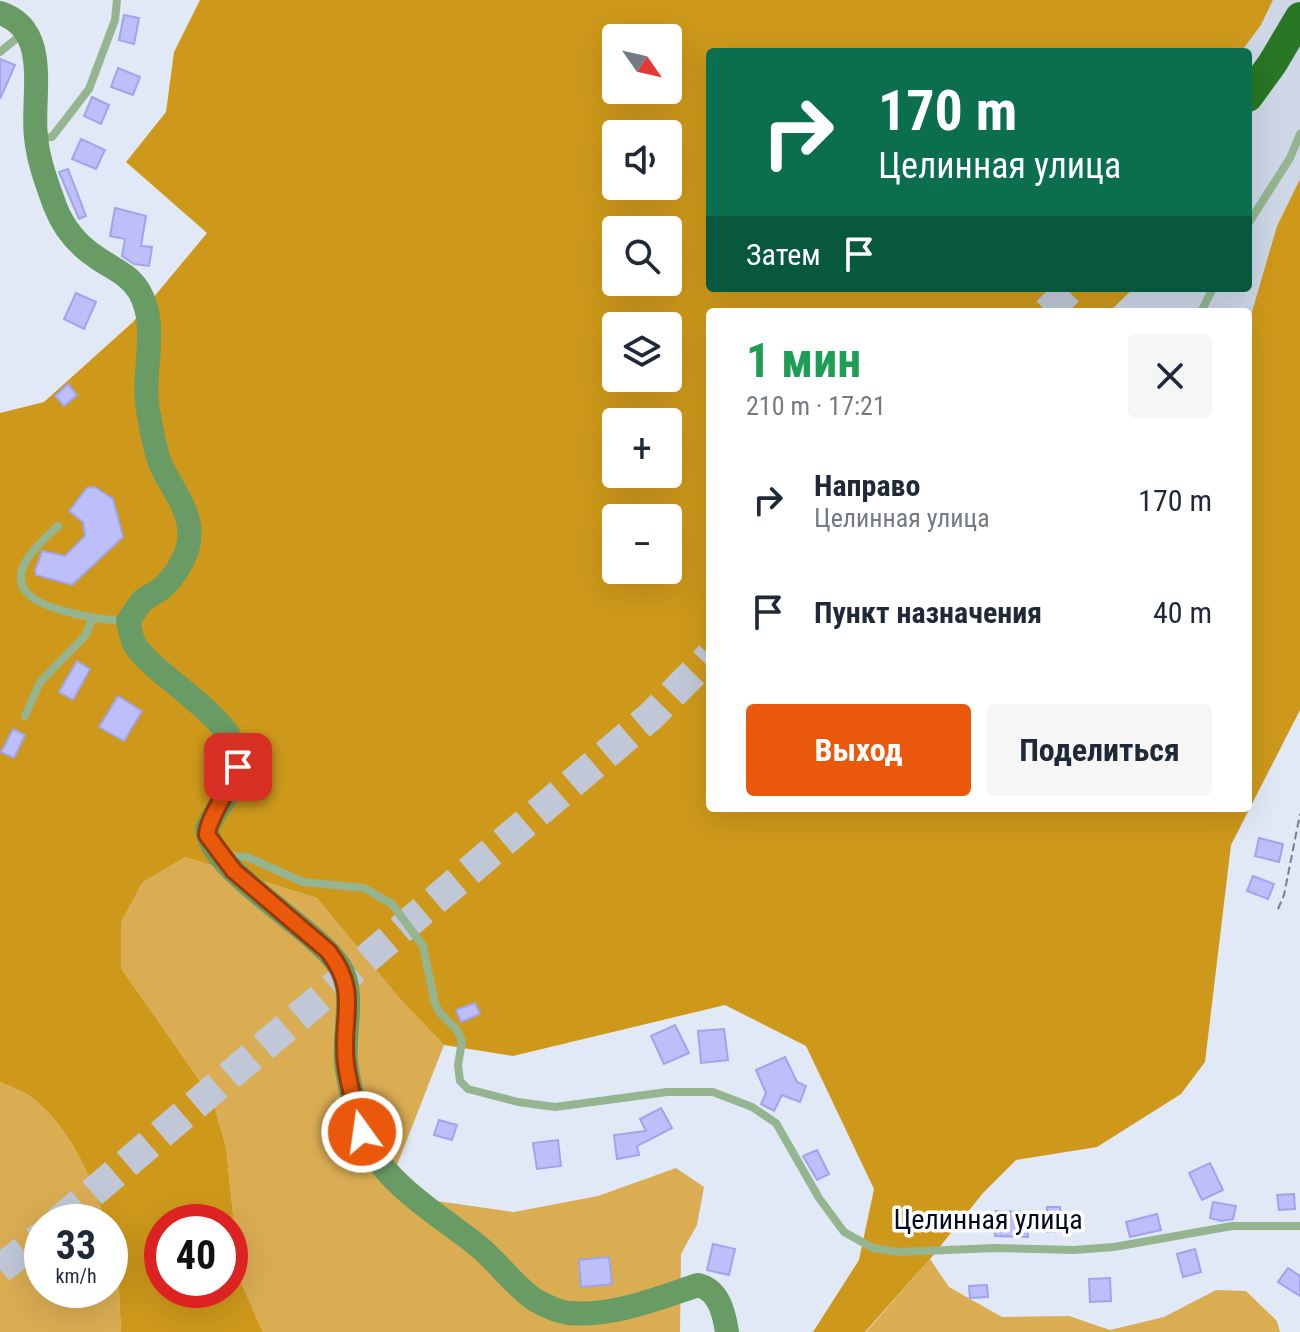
<!DOCTYPE html>
<html lang="ru">
<head>
<meta charset="utf-8">
<style>
  :root { --surface:#fff; --page:#f6f6f7; --text:#1f2937; --muted:#747a83; --accent:#ea580c }
  body { margin:0; font-family:"Roboto Condensed",sans-serif; background:var(--page); color:var(--text); height:100vh; display:flex; flex-direction:column; font-size:30px; white-space:nowrap }
  * { box-sizing:border-box; margin:0 }
  p { font-size:26px; color:var(--muted) }
  .icon { flex:none; width:44px; height:44px; fill:none; stroke:currentColor; stroke-width:2; stroke-linecap:round; stroke-linejoin:round }
  .map { position:relative; flex:1; overflow:hidden }
  .drawer { position:absolute; left:706px; top:308px; width:546px; height:504px; display:flex; flex-direction:column; background:var(--surface); border-radius:8px; box-shadow:0 8px 32px #0002 }
  .drawer>* { flex:none }
  .top-card { position:absolute; left:706px; top:48px; width:546px; height:244px; border-radius:8px; box-shadow:0 8px 32px #0002; background:#0b6e4f; color:#fff; overflow:hidden }
  .needle { width:52px; rotate:124deg }
  .buttons { position:absolute; left:602px; top:24px; display:grid; gap:16px }
  .buttons a { display:grid; place-items:center; width:80px; height:80px; border-radius:8px; background:var(--surface); box-shadow:0 8px 32px #0002; font-size:40px }
  .speed { position:absolute; left:24px; top:1204px; display:flex; gap:16px; font-size:40px; font-weight:700; text-align:center }
  .speed>* { display:grid; place-content:center; width:104px; height:104px; border-radius:50%; background:var(--surface); box-shadow:0 8px 32px #0002; line-height:1 }
  .speed small { font-size:20px; font-weight:400 }
  .speed .limit { border:12px solid #d22; background:#fff; color:#111 }
  .pin { position:absolute; display:grid; place-items:center; width:68px; height:68px; color:#fff; margin:-34px; border-radius:16px; box-shadow:0 4px 12px #0006 }
  .me { position:absolute; width:88px; margin:-44px; rotate:346deg; stroke-linejoin:round; filter:drop-shadow(0 0 6px #0008) }
  .turn { display:flex; align-items:center; gap:28px; height:168px; padding:0 40px; font-size:36px }
  .turn .icon { width:104px; height:104px; stroke-width:2.5 }
  .turn b { display:block; font-size:56px; line-height:68px }
  .then { display:flex; align-items:center; height:76px; padding:0 40px; background:#0003; gap:16px; font-size:30px }
  .round { display:grid; place-items:center; flex:none; width:84px; height:84px; border-radius:8px; background:var(--page) }
  .headline { display:flex; align-items:center; justify-content:space-between; height:136px; padding:0 40px }
  h1 { font-size:48px; font-weight:700; line-height:60px; color:#1e9e55 }
  .button { display:flex; gap:16px; margin-top:auto; padding:16px 40px }
  .button a { flex:1; height:92px; border-radius:8px; background:var(--accent); color:#fff; font-size:32px; font-weight:700; line-height:92px; text-align:center }
  .button a+a { background:var(--page); color:var(--text) }
  ul { padding:0; list-style:none }
  li { display:flex; align-items:center; gap:24px; height:112px; padding:0 40px }
  li div { flex:1 }
  li b { display:block; font-size:30px }
  li em { font-style:normal }
  .map>svg:first-child { display:block }
</style>
</head>
<body>
<div class="map">
<svg width="1300" height="1332" viewBox="0 0 1300 1332">
  <rect width="100%" height="100%" fill="#e1e9f7"/>
  <polygon fill="#ced7e7" points="1273,0 1300,0 1300,179 1277,226 1248,324 1248,312 1109,312 1134,288 1248,288 1248,52 1241,52 1261,25"/>
  <g fill="#daad53">
    <polygon points="185,857 317,898 399,998 444,1045 397,1165 430,1200 514,1212 598,1196 676,1168 704,1187 697,1225 681,1254 680,1332 263,1332 240,1280 226,1147 212,1098 121,968 121,923 142,883"/>
    <path d="M0,1082C11,1087 25,1092 34,1099C69,1128 94,1179 105,1222H42V1290H110V1239L118,1271L121,1332H0Z"/>
    <polygon points="930,1259 949,1287 1002,1317 1069,1316 1110,1330 1164,1317 1216,1290 1246,1291 1277,1321 1280,1332 866,1332"/>
  </g>
  <path fill="#ce991b" fill-rule="evenodd" d="M200,0H1273L1261,25L1241,52H710V288H1134L1109,312H710V808H1248V325L1277,226L1300,179V710L1231,845L1205,1062L1181,1094L1097,1147L1016,1160L983,1193L930,1259L865,1332H813L859,1260L874,1189L806,1046L725,1005L513,1056L444,1045L399,998L317,898L185,857L142,883L121,923V968L212,1098L226,1147L240,1280L263,1332H121L118,1271L110,1239V1222H105C94,1179 69,1128 34,1099C25,1092 11,1087 0,1082V413L44,402L133,322L207,233L126,162L166,112L174,52ZM616,38H668V90H616ZM616,134H668V186H616ZM616,230H668V282H616ZM616,326H668V378H616ZM616,422H668V474H616ZM616,518H668V570H616ZM162,1222H230V1290H162Z"/>
  <g fill="#bdbffb" stroke="#a1a3ec" stroke-width="2">
    <polygon points="124,15 139,18 134,44 119,40"/>
    <polygon points="0,59 15,65 0,99"/>
    <polygon points="118,68 140,77 133,95 111,87"/>
    <polygon points="92,97 109,105 101,124 84,116"/>
    <polygon points="81,139 105,150 96,169 72,159"/>
    <polygon points="68,169 86,216 79,219 59,172"/>
    <polygon points="115,208 146,216 141,246 152,247 149,266 134,264 122,256 125,239 110,236"/>
    <polygon points="76,293 96,302 84,329 64,319"/>
    <polygon points="68,384 77,395 64,406 55,396"/>
    <polygon points="95,487 113,499 123,537 72,585 36,575 35,571 42,551 65,556 85,536 83,522 69,511 87,488"/>
    <polygon points="77,661 90,669 73,700 59,692"/>
    <polygon points="118,696 142,711 124,741 99,727"/>
    <polygon points="13,729 25,735 14,758 1,752"/>
    <polygon points="1259,838 1283,844 1279,862 1255,856"/>
    <polygon points="1253,876 1274,884 1268,899 1247,891"/>
    <polygon points="475,1003 480,1014 461,1022 456,1010"/>
    <polygon points="675,1025 689,1053 664,1064 651,1036"/>
    <polygon points="724,1029 728,1060 701,1063 698,1031"/>
    <polygon points="785,1057 797,1082 806,1086 800,1102 782,1095 774,1111 761,1104 766,1093 756,1070"/>
    <polygon points="661,1108 672,1128 637,1146 639,1155 617,1159 614,1135 646,1131 640,1119"/>
    <polygon points="439,1120 457,1125 452,1140 434,1135"/>
    <polygon points="558,1140 561,1166 537,1169 533,1143"/>
    <polygon points="817,1150 829,1174 817,1180 803,1156"/>
    <polygon points="1210,1163 1223,1190 1202,1200 1189,1173"/>
    <polygon points="1294,1194 1295,1209 1279,1210 1277,1195"/>
    <polygon points="1213,1202 1236,1206 1233,1219 1221,1221 1210,1218"/>
    <polygon points="1047,1207 1060,1207 1062,1231 1048,1232"/>
    <polygon points="996,1211 1028,1212 1028,1237 995,1236"/>
    <polygon points="1157,1214 1161,1230 1130,1237 1126,1222"/>
    <polygon points="713,1244 735,1249 729,1275 707,1270"/>
    <polygon points="1195,1249 1201,1272 1183,1277 1177,1254"/>
    <polygon points="609,1257 612,1284 581,1287 579,1260"/>
    <polygon points="1288,1268 1300,1276 1300,1296 1278,1282"/>
    <polygon points="1110,1278 1111,1301 1090,1302 1089,1279"/>
    <polygon points="987,1285 988,1297 970,1298 969,1286"/>
  </g>
  <g fill="none" stroke-linecap="round" stroke-linejoin="round">
    <g stroke="#c0c8d7" stroke-width="30" stroke-dasharray="30 15" stroke-linecap="butt">
      <polyline points="1047,312 1071,288"/>
      <polyline points="58,1222 651,716 710,656"/>
      <polyline points="0,1269 42,1236"/>
    </g>
    <polyline stroke="#767e91" stroke-width="2" stroke-dasharray="8 4" stroke-linecap="butt" points="1278,909 1284,895 1300,814"/>
    <g stroke="#94b590" stroke-width="8">
      <polyline points="0,52 22,34"/>
      <polyline points="40,138 52,137 89,89 115,20 117,0"/>
      <polyline points="1248,224 1290,158 1300,134"/>
      <polyline points="1201,312 1213,288"/>
      <path d="M58,526C45,538 18,561 21,581C25,611 104,620 127,621"/>
      <polyline points="25,716 40,682 86,635 92,619"/>
      <polyline points="227,856 247,857 303,882 364,888 392,904 423,946 435,1004 440,1013 457,1030 462,1041 458,1065 460,1081 468,1089 518,1102 555,1107 667,1092 713,1092 752,1107 776,1123 819,1198 844,1232 873,1248 898,1252 995,1248 1074,1250 1114,1247 1232,1226 1300,1226"/>
    </g>
    <path stroke="#699b65" stroke-width="24" d="M0,13C52,30 31,96 36,137C38,160 47,184 55,206C63,227 78,245 96,257C111,268 129,274 139,291C160,326 141,372 148,410C151,427 154,447 160,463C171,489 193,510 189,541C187,557 174,578 162,588C156,593 148,596 142,601C137,607 133,615 128,621C130,629 131,638 135,645C157,680 246,722 238,769C234,791 215,808 207,829C209,870 318,930 340,967C356,993 343,1032 346,1062C348,1084 355,1106 361,1127C367,1147 382,1168 397,1182C422,1207 451,1224 478,1246C498,1262 514,1286 535,1300C544,1305 559,1312 569,1313C613,1317 658,1298 698,1285C719,1290 724,1313 727,1332"/>
    <polyline stroke="#277724" stroke-width="30" points="1248,97 1272,64 1300,17"/>
  </g>
  <g fill="none" stroke-linecap="round" stroke-linejoin="round">
    <defs>
      <path id="route" d="M238,767C231,787 207,819 207,835L234,871L328,951C361,993 340,1018 346,1064C349,1087 356,1110 362,1132"/>
    </defs>
    <use href="#route" stroke="#983908" stroke-width="20"/>
    <use href="#route" stroke="#ea580c" stroke-width="14"/>
  </g>
  <g text-anchor="middle" dominant-baseline="central" stroke-width="7" stroke-linejoin="round" paint-order="stroke">
    <g font-size="28" fill="#020a22" stroke="#fff">
      <text x="988" y="1219">Целинная улица</text>
    </g>
  </g>
</svg>
<div class="buttons">
<a><svg class="needle" viewBox="-14 -14 28 28"><path d="M0-13l5 13h-10z" fill="#e53935"/><path d="M0 13l5-13h-10z" fill="#747a83"/></svg></a>
<a><svg class="icon" aria-label="sound" viewBox="0 0 24 24"><path d="M4 9h4l5-4v14l-5-4H4zM17 9q2 3 0 6"/></svg></a>
<a><svg class="icon" aria-label="search" viewBox="0 0 24 24"><circle cx="10" cy="10" r="6"/><path d="M15 15l6 6"/></svg></a>
<a><svg class="icon" aria-label="layers" viewBox="0 0 24 24"><path d="M12 4l9 5-9 5-9-5zM3 14l9 5 9-5"/></svg></a>
<a>+</a>
<a>−</a>
</div>
<div class="speed"><div>33<small>km/h</small></div><div class="limit">40</div></div>
<div class="pin" style="left:238px;top:767px;background:#d93025"><svg class="icon" aria-label="arrive" viewBox="0 0 24 24"><path d="M6 21V4h12l-3 4 3 4H6"/></svg></div>
<svg class="me" style="left:362px;top:1132px" viewBox="-20 -20 40 40"><circle r="17" fill="#ea580c" stroke="#fff" stroke-width="3"/><path d="M0-11L8 9 0 5-8 9z" fill="#fff"/></svg>
<div class="top-card">
<div class="turn"><svg class="icon" aria-label="right" viewBox="0 0 24 24"><path d="M7 20v-9h11M14 6l5 5-5 5"/></svg><div><b>170 m</b>Целинная улица</div></div>
<div class="then">Затем<svg class="icon" aria-label="arrive" viewBox="0 0 24 24"><path d="M6 21V4h12l-3 4 3 4H6"/></svg></div>
</div>
<section class="drawer">
<div class="headline"><div><h1>1 мин</h1><p>210 m · 17:21</p></div><a class="round"><svg class="icon" aria-label="close" viewBox="0 0 24 24"><path d="M6 6l12 12M18 6L6 18"/></svg></a></div>
<ul>
<li><svg class="icon" aria-label="right" viewBox="0 0 24 24"><path d="M7 20v-9h11M14 6l5 5-5 5"/></svg><div><b>Направо</b><p>Целинная улица</p></div><em>170 m</em></li>
<li><svg class="icon" aria-label="arrive" viewBox="0 0 24 24"><path d="M6 21V4h12l-3 4 3 4H6"/></svg><div><b>Пункт назначения</b></div><em>40 m</em></li>
</ul>
<div class="button"><a>Выход</a><a>Поделиться</a></div>
</section>
</div>
</body>
</html>
